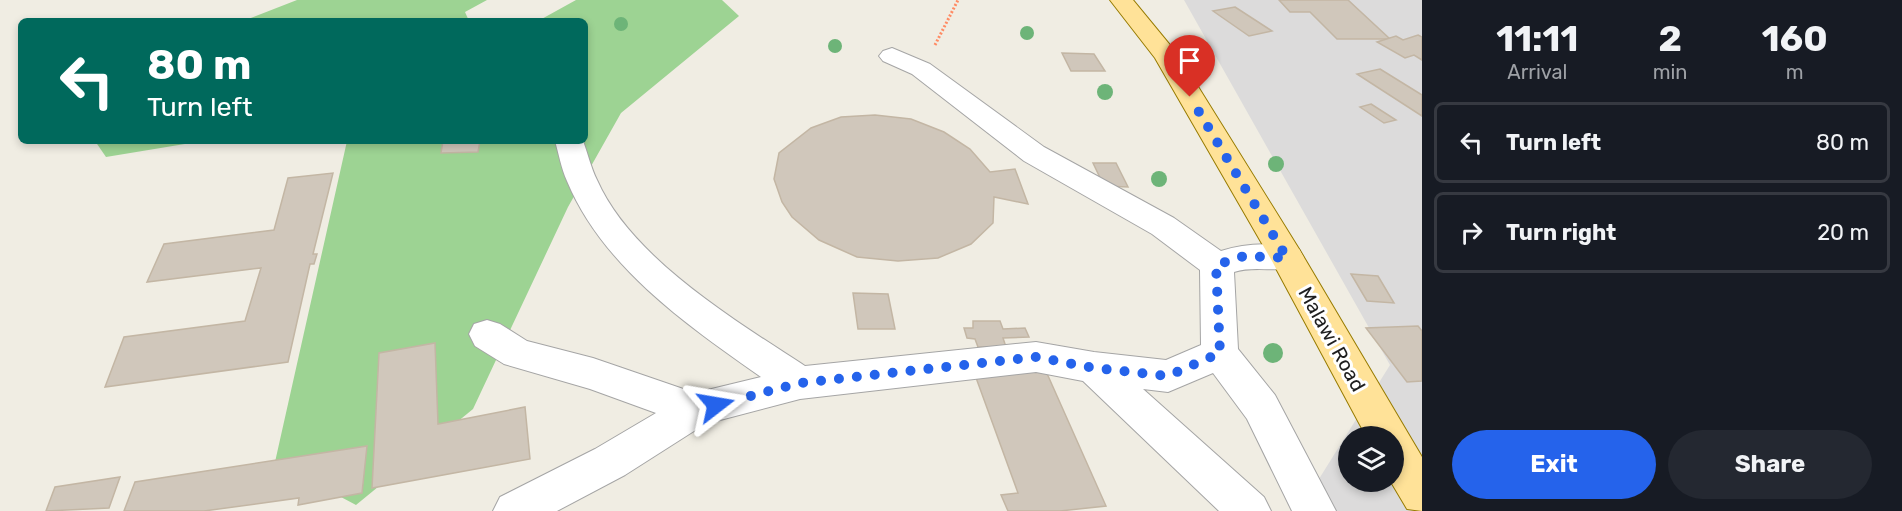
<!DOCTYPE html>
<html lang="en">
<head>
<meta charset="utf-8">
<style>
  :root { --surface:#171b24; --page:#242831; --text:#f1f3f6; --muted:#9ea1a6; --line:#363941; --accent:#2563eb }
  body { margin:0; font-family:Rubik,sans-serif; background:var(--page); color:var(--text); height:100vh; display:flex; flex-direction:column; font-size:22px; white-space:nowrap }
  * { box-sizing:border-box; margin:0 }
  p { font-size:20px; color:var(--muted) }
  .icon { flex:none; width:33px; height:33px; fill:none; stroke:currentColor; stroke-width:2; stroke-linecap:round; stroke-linejoin:round }
  .map { position:relative; flex:1; overflow:hidden }
  .side { display:flex; flex-direction:column; background:var(--surface); width:480px }
  .side>* { flex:none }
  .top-card { position:absolute; left:18px; top:18px; width:570px; height:126px; border-radius:9px; box-shadow:0 3px 9px #0003; background:#00695c; color:#fff; overflow:hidden }
  .fabs { position:absolute; left:1338px; top:426px; display:grid; gap:12px }
  .fabs a { display:grid; place-items:center; width:66px; height:66px; border-radius:50%; background:var(--surface); box-shadow:0 3px 9px #0003; font-size:30px }
  .pin { position:absolute; display:grid; place-items:center; width:51px; height:51px; color:#fff; margin:-62px -26px; border-radius:50% 50% 50% 0; rotate:-45deg; box-shadow:0 0 6px #0007 }
  .pin .icon { rotate:45deg }
  .me { position:absolute; width:66px; margin:-33px; rotate:76deg; stroke-linejoin:round; filter:drop-shadow(0 0 4px #0008) }
  .turn { display:flex; align-items:center; gap:21px; height:126px; padding:0 30px; font-size:27px }
  .turn .icon { width:78px; height:78px; stroke-width:2.5 }
  .turn b { display:block; font-size:42px; line-height:51px }
  .eta { display:flex; justify-content:space-evenly; align-items:center; height:102px; text-align:center }
  .eta b { font-size:36px; font-weight:700; line-height:42px }
  .cta { display:flex; gap:12px; margin-top:auto; padding:12px 30px }
  .cta a { flex:1; height:69px; border-radius:36px; background:var(--accent); color:#fff; font-size:24px; font-weight:700; line-height:69px; text-align:center }
  .cta a+a { background:var(--page); color:var(--text) }
  ul { padding:0; list-style:none }
  li { display:flex; align-items:center; gap:18px; height:81px; margin:0 12px 9px; padding:0 18px; border:3px solid var(--line); border-radius:9px }
  li div { flex:1 }
  li b { display:block; font-size:22px }
  li em { font-style:normal }
  main { display:flex; flex:1; min-height:0 }
  .map>svg:first-child { display:block }
</style>
</head>
<body>
<main>
<div class="map">
<svg width="1422" height="511" viewBox="0 0 1422 511">
  <rect width="100%" height="100%" fill="#f0ede3"/>
  <path fill="#dcdbdb" fill-rule="evenodd" d="M1184,0H1422V511H1299L1390,365ZM1348,436H1394V482H1348Z"/>
  <g fill="#9dd393">
    <polygon points="297,0 487,0 465,12 469,21 243,21"/>
    <polygon points="576,0 722,0 739,16 621,113 568,207 473,409 356,505 275,462 347,141 585,141 585,21 538,21"/>
    <polygon points="95,141 203,141 106,157"/>
  </g>
  <g fill="#d0c7bb" stroke="#c3b6a4" stroke-width="1.5">
    <polygon points="1279,0 1348,0 1390,39 1337,39 1310,12 1290,12"/>
    <polygon points="1235,7 1272,31 1249,36 1213,11"/>
    <polygon points="1418,35 1422,37 1422,60 1414,55 1405,58 1377,42 1396,36 1403,40"/>
    <polygon points="1062,53 1094,54 1105,71 1071,71"/>
    <polygon points="1380,69 1422,95 1422,116 1357,74"/>
    <polygon points="1371,104 1396,120 1384,123 1360,107"/>
    <polygon points="875,115 911,119 944,132 970,149 990,172 1015,169 1028,204 994,197 993,223 971,244 938,258 898,261 857,257 819,240 792,217 782,202 774,179 779,153 811,128 841,117"/>
    <polygon points="443,141 480,141 478,152 441,153"/>
    <polygon points="1093,163 1116,163 1128,187 1104,186"/>
    <polygon points="333,173 313,254 317,254 314,264 310,264 288,362 105,387 124,337 245,321 261,268 147,282 164,244 274,230 288,178"/>
    <polygon points="1351,274 1378,276 1394,303 1367,301"/>
    <polygon points="853,293 888,294 895,329 858,329"/>
    <polygon points="973,321 1000,321 1003,329 1025,328 1029,337 1003,338 1006,347 978,347 975,339 967,338 964,328 973,328"/>
    <polygon points="1418,326 1422,331 1422,381 1407,382 1366,328"/>
    <polygon points="435,343 438,424 525,407 530,459 372,488 379,353"/>
    <polygon points="1045,369 1106,506 1060,511 1008,511 1001,495 1018,493 975,375"/>
    <polygon points="367,446 362,493 298,505 299,498 204,511 124,511 135,482"/>
    <polygon points="120,477 109,508 46,511 55,487"/>
  </g>
  <g fill="none" stroke-linecap="round" stroke-linejoin="round">
    <defs>
      <path id="minor" d="M892,48L930,64L1044,147L1174,218L1221,251C1246,243 1273,242 1299,249L1304,258L1299,267C1277,273 1255,265 1234,272L1238,349L1275,395L1336,511H1292L1247,419L1213,373L1168,392L1143,389L1264,497L1271,511H1219L1083,381L1036,372L800,399L705,424L625,475L557,511H493L500,497L595,449L656,413L590,389L504,364L475,346L469,334L474,324L487,320L500,324L527,341L593,358L695,393L761,377C687,325 603,267 567,181C561,168 559,154 555,141H583C588,154 591,168 597,180C631,258 736,321 805,366L1036,342L1094,352L1166,360L1201,345L1200,270L1152,234L1024,161L912,74L883,61L879,56L883,51Z"/>
      <polygon id="major" points="1110,0 1133,0 1179,56 1299,249 1422,457 1422,511 1407,509 1391,482 1394,482 1394,436 1366,436 1272,261 1155,58"/>
    </defs>
    <use href="#minor" stroke="#a5a5a5" stroke-width="2"/>
    <use href="#major" stroke="#977b00" stroke-width="2"/>
    <polyline stroke="#ff8b64" stroke-width="3" stroke-dasharray="2 2" stroke-linecap="butt" points="935,45 958,0"/>
    <use href="#minor" fill="#fff" fill-rule="evenodd"/>
    <use href="#major" fill="#ffe298" fill-rule="evenodd"/>
  </g>
  <g fill="#6db478">
    <circle cx="621" cy="24" r="7"/>
    <circle cx="1027" cy="33" r="7"/>
    <circle cx="835" cy="46" r="7"/>
    <circle cx="1105" cy="92" r="8"/>
    <circle cx="1276" cy="164" r="8"/>
    <circle cx="1159" cy="179" r="8"/>
    <circle cx="1273" cy="353" r="10"/>
  </g>
  <g fill="none" stroke-linecap="round" stroke-linejoin="round">
    <polyline stroke="#2563eb" stroke-width="10" stroke-dasharray="0 18" points="716,405 800,383 1036,357 1094,368 1168,376 1220,353 1216,265 1244,256 1287,258 1190,97"/>
  </g>
  <g text-anchor="middle" dominant-baseline="central" stroke-width="6" stroke-linejoin="round" paint-order="stroke">
    <g font-size="20" fill="#1e1e1e" stroke="#fff">
      <text transform="translate(1332 339) rotate(61)">Malawi Road</text>
    </g>
  </g>
</svg>
<div class="fabs">
<a><svg class="icon" aria-label="layers" viewBox="0 0 24 24"><path d="M12 4l9 5-9 5-9-5zM3 14l9 5 9-5"/></svg></a>
</div>
<div class="pin" style="left:1190px;top:97px;background:#d93025"><svg class="icon" aria-label="arrive" viewBox="0 0 24 24"><path d="M6 21V4h12l-3 4 3 4H6"/></svg></div>
<svg class="me" style="left:716px;top:405px" viewBox="-20 -20 40 40"><path d="M0-17L14 15 0 8-14 15z" fill="#2563eb" stroke="#fff" stroke-width="4"/></svg>
<div class="top-card">
<div class="turn"><svg class="icon" aria-label="left" viewBox="0 0 24 24"><path d="M17 20v-9H6M10 6l-5 5 5 5"/></svg><div><b>80 m</b>Turn left</div></div>
</div>
</div>
<section class="side">
<div class="eta">
<div><b>11:11</b><p>Arrival</p></div>
<div><b>2</b><p>min</p></div>
<div><b>160</b><p>m</p></div>
</div>
<ul>
<li><svg class="icon" aria-label="left" viewBox="0 0 24 24"><path d="M17 20v-9H6M10 6l-5 5 5 5"/></svg><div><b>Turn left</b></div><em>80 m</em></li>
<li><svg class="icon" aria-label="right" viewBox="0 0 24 24"><path d="M7 20v-9h11M14 6l5 5-5 5"/></svg><div><b>Turn right</b></div><em>20 m</em></li>
</ul>
<div class="cta"><a>Exit</a><a>Share</a></div>
</section>
</main>
</body>
</html>
